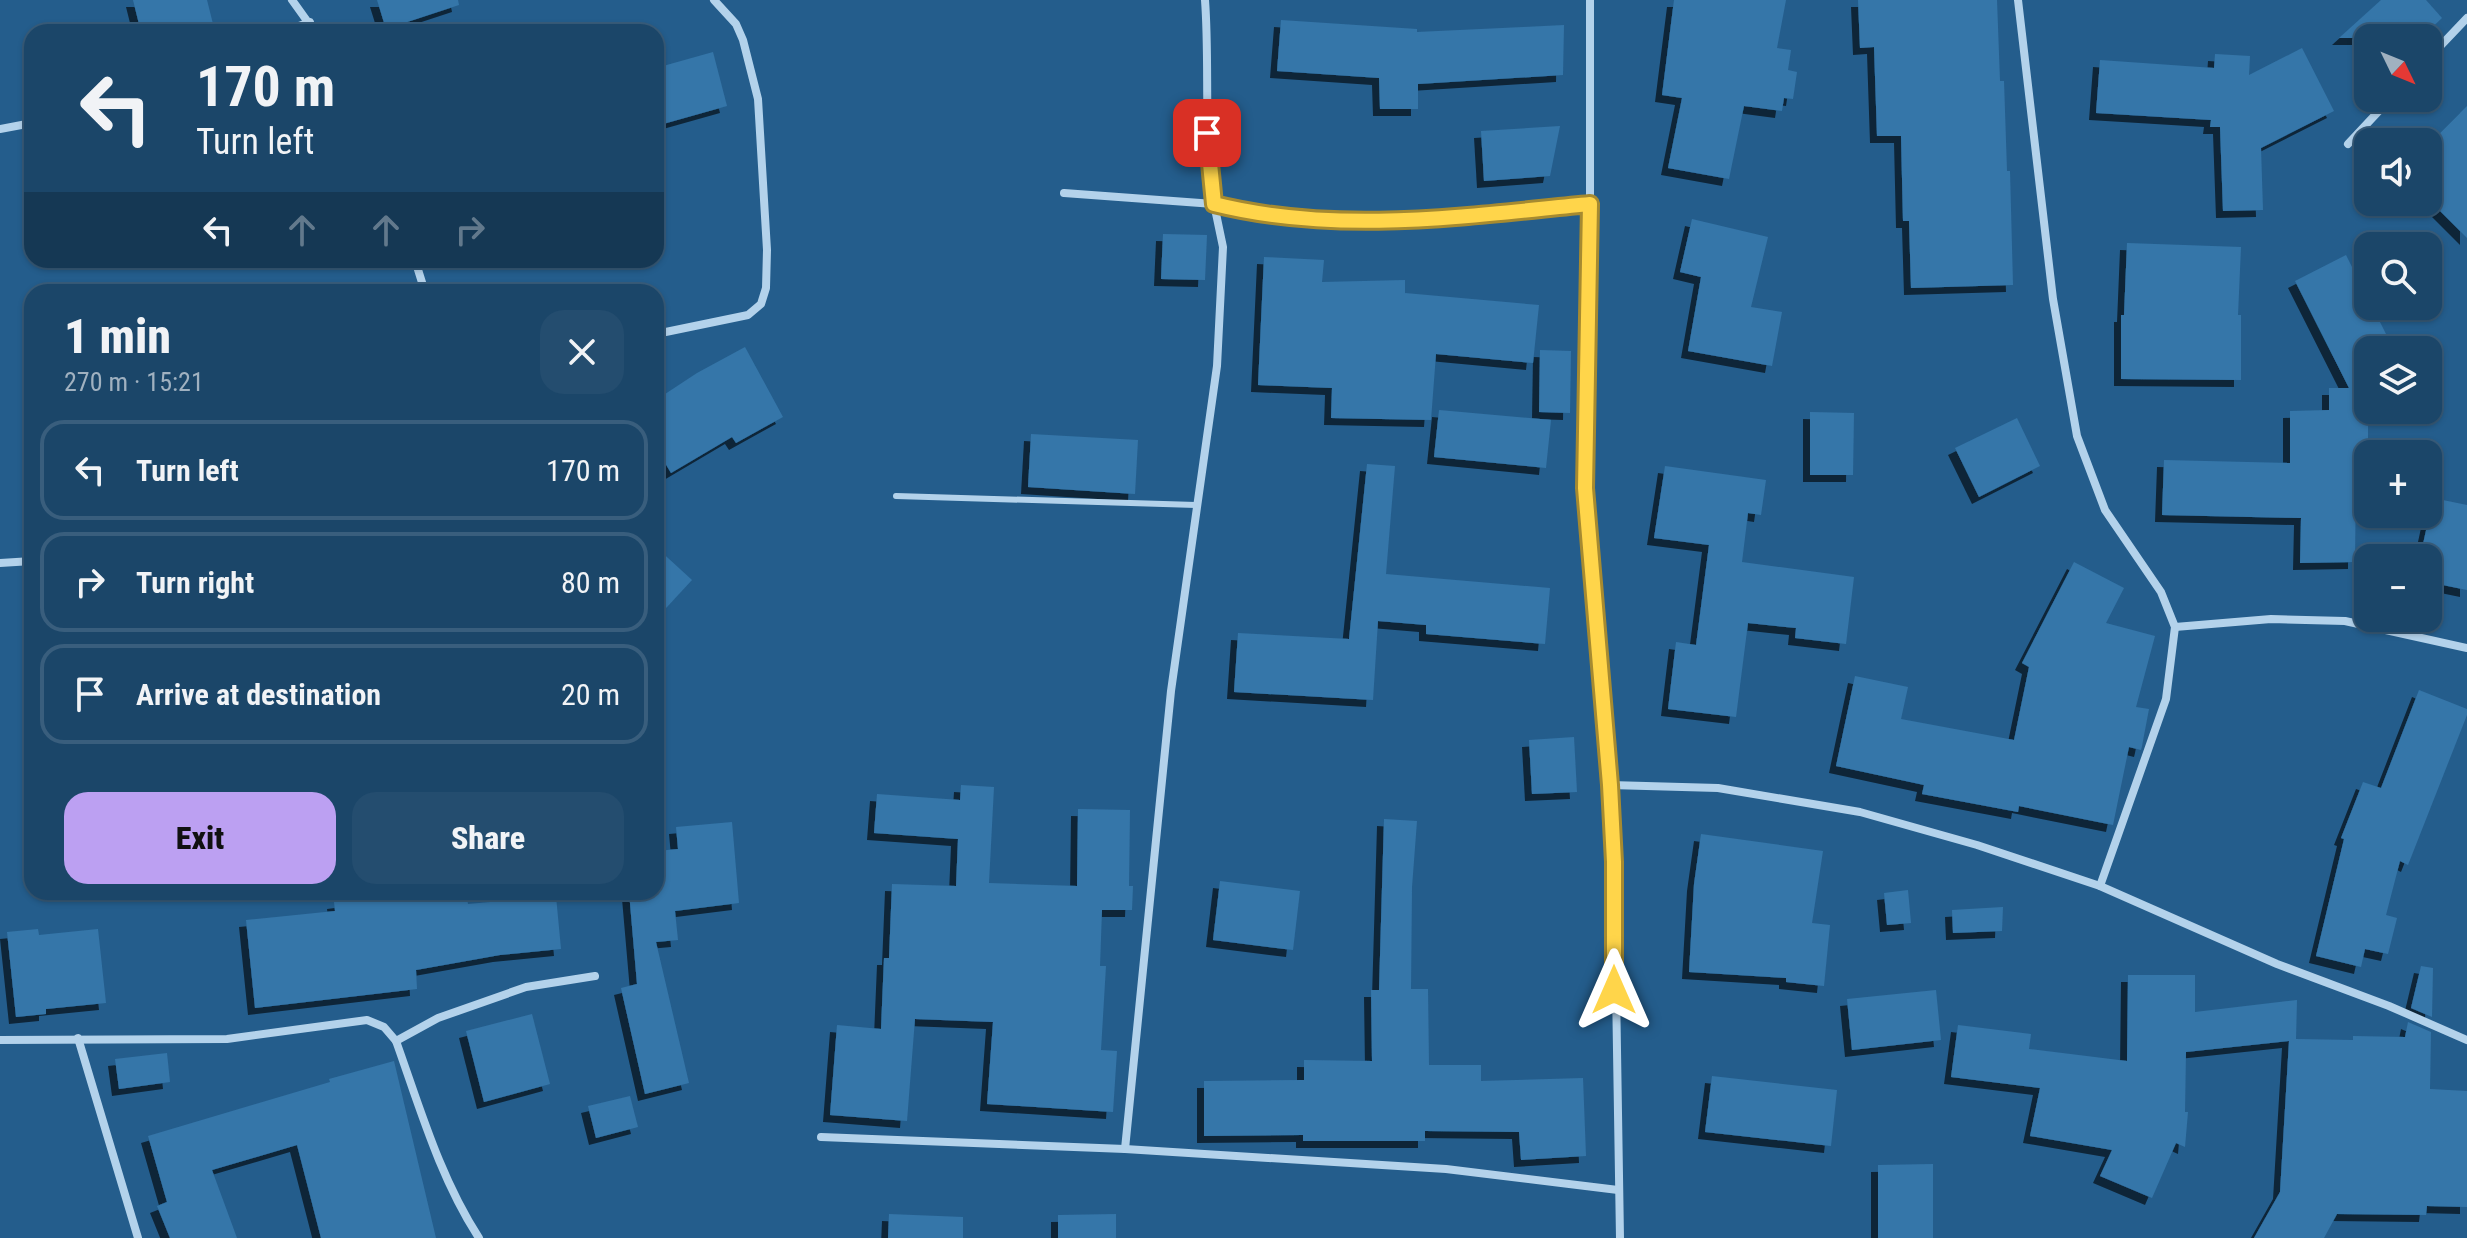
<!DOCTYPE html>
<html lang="en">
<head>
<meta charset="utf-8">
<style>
  :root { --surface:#1b4669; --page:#244d6f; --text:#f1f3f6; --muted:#a0b1c0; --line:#395e7d; --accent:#bca0f2 }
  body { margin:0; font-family:"Roboto Condensed",sans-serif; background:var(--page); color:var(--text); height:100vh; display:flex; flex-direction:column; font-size:30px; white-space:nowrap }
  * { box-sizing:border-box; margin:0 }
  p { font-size:26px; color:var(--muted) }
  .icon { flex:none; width:44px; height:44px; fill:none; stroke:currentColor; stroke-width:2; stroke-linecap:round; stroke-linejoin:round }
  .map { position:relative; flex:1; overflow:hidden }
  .sheet { position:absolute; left:24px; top:284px; width:640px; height:616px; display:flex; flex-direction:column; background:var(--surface); border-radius:24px; box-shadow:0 2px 6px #0004,0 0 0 2px var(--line) }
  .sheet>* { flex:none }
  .banner { position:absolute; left:24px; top:24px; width:640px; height:244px; border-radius:24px; box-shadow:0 2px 6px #0004,0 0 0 2px var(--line); background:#1b4669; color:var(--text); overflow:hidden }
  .needle { width:52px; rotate:133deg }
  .fabs { position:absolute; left:2354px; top:24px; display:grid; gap:16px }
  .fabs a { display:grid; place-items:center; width:88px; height:88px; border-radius:16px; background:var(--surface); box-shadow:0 2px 6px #0004,0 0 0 2px var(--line); font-size:40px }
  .pin { position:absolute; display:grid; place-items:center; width:68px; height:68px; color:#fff; margin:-34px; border-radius:16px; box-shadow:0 4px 12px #0006 }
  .me { position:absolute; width:88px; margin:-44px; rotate:0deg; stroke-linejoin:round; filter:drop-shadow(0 0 6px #0008) }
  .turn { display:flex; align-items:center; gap:28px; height:168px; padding:0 40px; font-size:36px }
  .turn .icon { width:104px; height:104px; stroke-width:2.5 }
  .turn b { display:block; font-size:56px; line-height:68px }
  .lanes { display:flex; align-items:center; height:76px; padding:0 40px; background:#0003; justify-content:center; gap:40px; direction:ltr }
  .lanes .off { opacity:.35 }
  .round { display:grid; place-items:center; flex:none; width:84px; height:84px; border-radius:24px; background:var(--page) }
  .summary { display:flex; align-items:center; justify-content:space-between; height:136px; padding:0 40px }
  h1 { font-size:48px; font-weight:800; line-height:60px }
  .button { display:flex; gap:16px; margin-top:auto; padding:16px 40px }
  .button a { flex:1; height:92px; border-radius:24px; background:var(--accent); color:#111; font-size:32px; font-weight:800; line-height:92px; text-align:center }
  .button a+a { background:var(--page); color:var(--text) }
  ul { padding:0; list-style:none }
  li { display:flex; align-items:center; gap:24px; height:100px; margin:0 16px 12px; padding:0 24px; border:4px solid var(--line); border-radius:24px }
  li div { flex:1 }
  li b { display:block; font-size:30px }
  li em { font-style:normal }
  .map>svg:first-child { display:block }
</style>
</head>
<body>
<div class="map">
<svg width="2467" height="1238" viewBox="0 0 2467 1238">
  <defs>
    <filter id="shadow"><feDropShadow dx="-7" dy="7" stdDeviation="0" flood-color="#0009"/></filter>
  </defs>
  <rect width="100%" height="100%" fill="#245d8c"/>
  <g fill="#3576a9" filter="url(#shadow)">
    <polygon points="133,0 207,0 215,32 141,32"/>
    <polygon points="377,0 458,0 459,5 386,29"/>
    <polygon points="1674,0 1786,0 1777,48 1791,50 1788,70 1797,72 1793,99 1784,98 1782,111 1744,106 1729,179 1668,168 1682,98 1662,95"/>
    <polygon points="1858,0 1997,0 2000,81 2004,81 2007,171 2010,171 2013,285 1911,288 1909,221 1903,221 1901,136 1877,136 1874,47 1860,48"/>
    <polygon points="2381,0 2426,0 2442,18 2421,38 2339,38"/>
    <polygon points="1281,20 1417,29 1417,32 1564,25 1563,75 1418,84 1418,109 1380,109 1379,78 1277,71"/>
    <polygon points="2302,48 2334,111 2261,148 2263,210 2223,211 2220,127 2210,127 2211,120 2096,113 2100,60 2214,68 2215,54 2250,56 2249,75"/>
    <polygon points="713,52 727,106 656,126 656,68"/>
    <polygon points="2467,106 2467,238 2428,199 2428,145"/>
    <polygon points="1560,126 1550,176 1484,181 1481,131"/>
    <polygon points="1692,219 1768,237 1751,307 1782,312 1772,366 1688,351 1701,277 1680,272"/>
    <polygon points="1163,234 1207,235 1205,280 1161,279"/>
    <polygon points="2127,243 2241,247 2238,315 2241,315 2241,380 2121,379 2121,315 2124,315"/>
    <polygon points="2346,255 2368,299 2368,306 2372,306 2391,344 2380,350 2368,350 2368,471 2356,471 2355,562 2300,563 2301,518 2162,515 2164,460 2290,463 2290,411 2329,410 2329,388 2349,388 2295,281"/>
    <polygon points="1264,257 1324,260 1322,282 1405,280 1405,293 1539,305 1533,363 1436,354 1431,420 1331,418 1332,388 1258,385"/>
    <polygon points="745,347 783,417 736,443 732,437 671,473 656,448 656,400 697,373"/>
    <polygon points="1540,350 1571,351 1570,413 1539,412"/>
    <polygon points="1439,410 1551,420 1546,468 1434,457"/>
    <polygon points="1810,412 1854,413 1853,475 1810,475"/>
    <polygon points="2017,418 2040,466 1979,497 1955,448"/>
    <polygon points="1031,434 1138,440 1135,494 1028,487"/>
    <polygon points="1367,464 1395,466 1386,574 1550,588 1545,644 1426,634 1426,625 1378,621 1373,700 1234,692 1238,633 1349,639"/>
    <polygon points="1665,466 1766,480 1761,515 1748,513 1742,562 1854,577 1846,644 1795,638 1796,628 1748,623 1736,717 1668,709 1676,642 1696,645 1709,545 1654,538"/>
    <polygon points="2433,498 2467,505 2467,590 2428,582 2428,558 2420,558"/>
    <polygon points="656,547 692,580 656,619"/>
    <polygon points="2074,562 2124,588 2106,623 2155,636 2136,707 2149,709 2142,746 2141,750 2129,747 2113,825 2019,806 2018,812 1922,794 1924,785 1836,766 1855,676 1908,687 1901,719 2014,740 2029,667 2022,663"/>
    <polygon points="2419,690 2467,709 2467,715 2408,865 2400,861 2386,915 2397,918 2388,954 2365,949 2361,967 2316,956 2344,839 2341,838 2363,782 2381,788"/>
    <polygon points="1574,737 1577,792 1532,794 1529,740"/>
    <polygon points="961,785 994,787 989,883 1077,886 1078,809 1130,810 1129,886 1133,886 1132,910 1102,910 1100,966 1106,966 1101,1050 1117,1051 1113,1112 987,1104 993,1022 915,1019 907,1121 830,1115 837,1025 881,1029 884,958 889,958 892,884 956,886 958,839 874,833 877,794 960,800"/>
    <polygon points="1384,819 1417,821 1412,887 1411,989 1428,989 1429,1065 1481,1065 1481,1081 1583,1078 1586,1156 1521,1160 1519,1132 1425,1131 1425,1141 1303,1141 1303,1135 1204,1136 1204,1081 1304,1080 1304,1060 1372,1061 1371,990 1379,990"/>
    <polygon points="732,822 739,903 675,911 678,940 656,942 689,1083 645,1094 621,988 637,984 629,892 656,892 656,851 678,849 676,827"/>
    <polygon points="1701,834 1823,851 1812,923 1830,925 1824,986 1786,982 1786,978 1689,972 1694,884"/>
    <polygon points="1220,881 1300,891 1293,950 1213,940"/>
    <polygon points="1908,890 1911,923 1887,925 1884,893"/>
    <polygon points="413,892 466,892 468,904 556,896 561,949 500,955 416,970 417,989 255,1008 246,920 335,911 334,902"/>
    <polygon points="2003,907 2002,931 1953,933 1952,910"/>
    <polygon points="38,929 39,935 98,929 106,1003 46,1009 46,1014 16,1017 7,932"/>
    <polygon points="2421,966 2433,968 2432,1017 2411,1008"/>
    <polygon points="2128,975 2195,975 2195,1012 2297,1000 2296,1039 2353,1040 2353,1036 2405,1037 2408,1022 2431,1032 2430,1089 2467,1091 2467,1207 2427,1206 2426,1215 2337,1214 2324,1238 2254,1238 2280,1192 2289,1041 2186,1052 2185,1112 2188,1112 2185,1147 2176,1143 2152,1198 2100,1176 2112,1150 2030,1136 2040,1088 1951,1077 1958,1025 2031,1034 2029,1049 2127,1061"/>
    <polygon points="1936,990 1941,1040 1852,1050 1847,999"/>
    <polygon points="532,1014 550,1084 484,1102 466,1031"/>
    <polygon points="167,1053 170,1082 119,1089 115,1059"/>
    <polygon points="394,1061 436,1238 321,1238 297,1145 212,1170 237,1238 170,1238 157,1206 167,1202 148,1136 330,1082 329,1079"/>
    <polygon points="1712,1076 1837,1090 1831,1146 1705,1132"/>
    <polygon points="630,1096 638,1127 596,1138 588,1106"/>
    <polygon points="1933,1164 1933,1238 1878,1238 1878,1165"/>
    <polygon points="889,1214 963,1217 963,1238 888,1238"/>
    <polygon points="1116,1214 1116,1238 1058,1238 1058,1215"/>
  </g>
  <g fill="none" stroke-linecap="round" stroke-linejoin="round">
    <polyline stroke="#b3d2eb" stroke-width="6" points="896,496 1196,505"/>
    <g stroke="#b3d2eb" stroke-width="8">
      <polyline points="292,0 315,32"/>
      <path d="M1205,0C1210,68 1203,136 1214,204C1338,235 1465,216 1590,204"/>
      <polyline points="1590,0 1590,204 1585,488 1605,722 1614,862 1620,1238"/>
      <polyline points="2018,0 2053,299 2077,436 2105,510 2161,592 2175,627 2166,699 2100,886"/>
      <polyline points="282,32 310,22"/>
      <polyline points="2428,59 2467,18"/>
      <polyline points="0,129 32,123"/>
      <polyline points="2348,144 2391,98"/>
      <polyline points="1064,193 1214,204 1223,247 1217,366 1171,691 1125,1149"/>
      <polyline points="415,260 425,292"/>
      <polyline points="656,334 748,315 761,304 766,288 767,250 758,99 743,40 736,24 714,0"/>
      <polyline points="0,563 32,561"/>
      <polyline points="2175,627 2271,619 2345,621 2467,648"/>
      <polyline points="1610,785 1718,788 1860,812 1977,845 2100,886 2277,964 2389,1006 2467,1040"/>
      <polyline points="78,1038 138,1238"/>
      <path d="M0,1040L227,1039L367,1020L384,1027L396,1041C420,1108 440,1178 479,1238"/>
      <polyline points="396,1041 438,1018 526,987 595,976"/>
      <polyline points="821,1137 1125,1149 1446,1169 1618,1190"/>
    </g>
  </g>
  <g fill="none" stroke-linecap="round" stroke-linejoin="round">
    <defs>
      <path id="route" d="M1207,133L1214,204C1338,235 1465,216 1590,204L1585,488L1610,785L1614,862V990"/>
    </defs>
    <use href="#route" stroke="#a68a30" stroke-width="20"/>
    <use href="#route" stroke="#ffd54a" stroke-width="14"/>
  </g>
</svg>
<div class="fabs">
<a><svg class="needle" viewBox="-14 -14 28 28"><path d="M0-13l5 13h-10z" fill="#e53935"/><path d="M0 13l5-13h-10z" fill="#a0b1c0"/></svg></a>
<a><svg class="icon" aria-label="sound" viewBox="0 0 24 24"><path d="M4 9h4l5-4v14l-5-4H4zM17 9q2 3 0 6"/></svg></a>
<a><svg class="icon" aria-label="search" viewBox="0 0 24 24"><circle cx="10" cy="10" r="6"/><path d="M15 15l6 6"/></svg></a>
<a><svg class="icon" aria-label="layers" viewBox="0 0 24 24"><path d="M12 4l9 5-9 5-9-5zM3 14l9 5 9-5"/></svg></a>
<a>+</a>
<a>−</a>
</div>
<div class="pin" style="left:1207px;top:133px;background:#d93025"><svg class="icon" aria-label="arrive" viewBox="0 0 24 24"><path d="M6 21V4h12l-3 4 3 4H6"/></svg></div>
<svg class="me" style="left:1614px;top:990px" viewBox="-20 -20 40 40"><path d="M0-17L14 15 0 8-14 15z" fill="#ffd54a" stroke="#fff" stroke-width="4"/></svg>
<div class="banner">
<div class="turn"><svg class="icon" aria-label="left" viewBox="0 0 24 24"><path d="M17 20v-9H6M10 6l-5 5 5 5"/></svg><div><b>170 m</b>Turn left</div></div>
<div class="lanes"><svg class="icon" aria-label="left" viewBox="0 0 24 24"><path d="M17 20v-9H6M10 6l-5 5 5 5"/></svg><svg class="icon off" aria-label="ahead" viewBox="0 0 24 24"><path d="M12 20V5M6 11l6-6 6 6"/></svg><svg class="icon off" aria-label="ahead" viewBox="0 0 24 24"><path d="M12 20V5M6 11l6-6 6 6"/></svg><svg class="icon off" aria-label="right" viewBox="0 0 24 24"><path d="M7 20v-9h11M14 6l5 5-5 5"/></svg></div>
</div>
<section class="sheet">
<div class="summary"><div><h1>1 min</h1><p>270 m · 15:21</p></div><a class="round"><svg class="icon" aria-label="close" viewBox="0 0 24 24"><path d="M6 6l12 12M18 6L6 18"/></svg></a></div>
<ul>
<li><svg class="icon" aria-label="left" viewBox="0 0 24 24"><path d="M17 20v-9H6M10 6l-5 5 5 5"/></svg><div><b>Turn left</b></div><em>170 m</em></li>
<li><svg class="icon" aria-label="right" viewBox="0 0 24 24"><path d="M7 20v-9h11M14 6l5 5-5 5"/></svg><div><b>Turn right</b></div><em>80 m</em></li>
<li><svg class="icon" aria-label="arrive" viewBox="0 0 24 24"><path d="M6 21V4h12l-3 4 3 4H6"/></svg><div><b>Arrive at destination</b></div><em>20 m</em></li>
</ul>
<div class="button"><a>Exit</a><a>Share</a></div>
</section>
</div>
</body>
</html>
